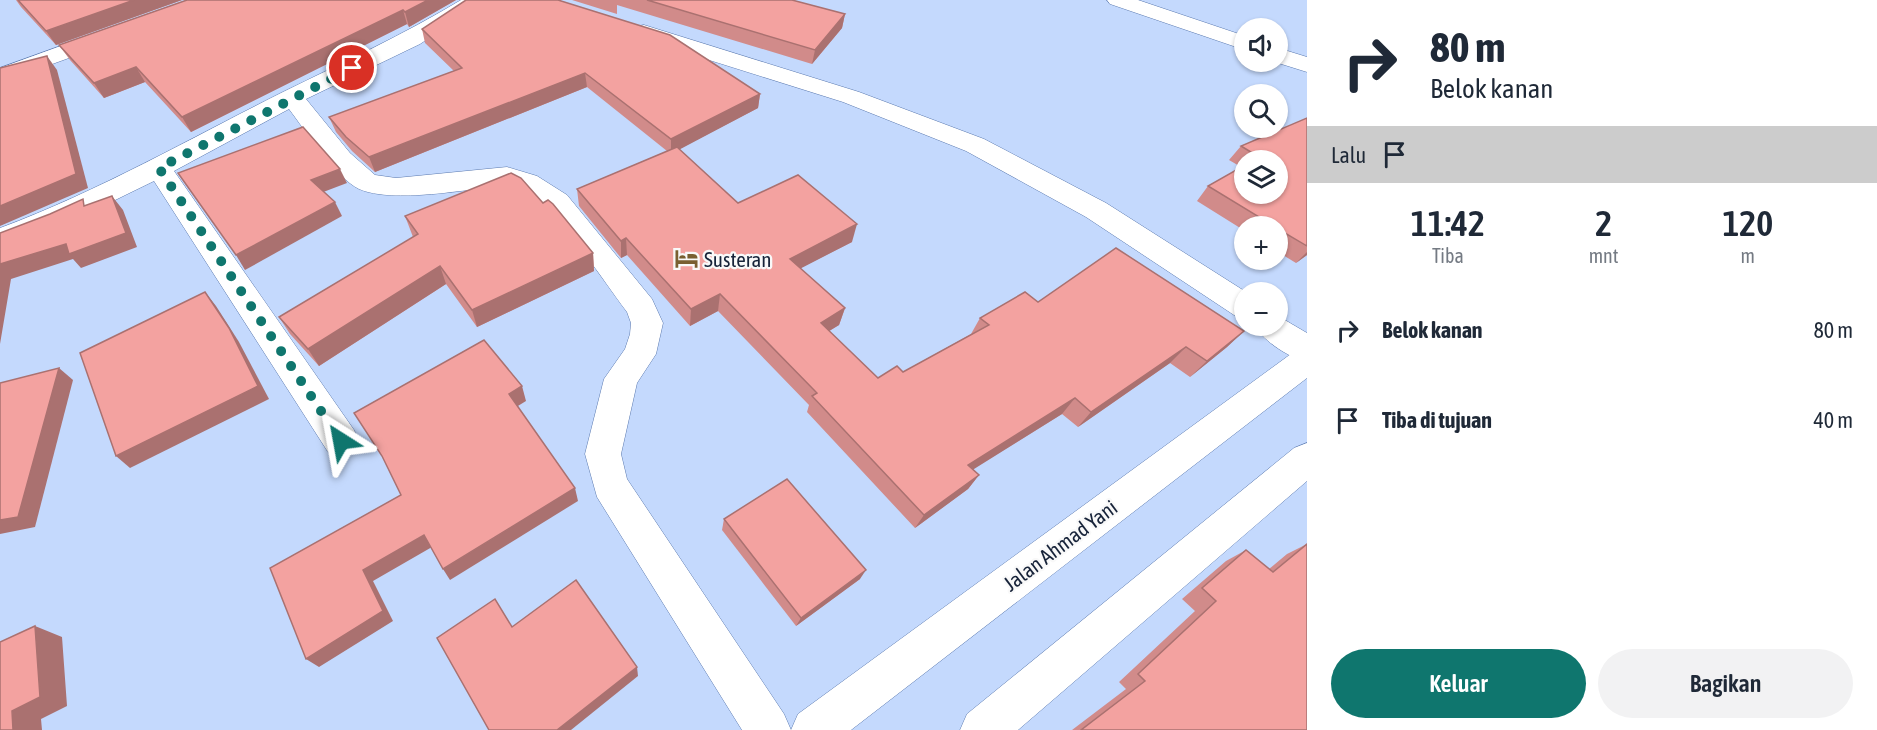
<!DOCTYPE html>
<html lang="id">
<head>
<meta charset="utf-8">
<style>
  :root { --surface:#fff; --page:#f2f2f3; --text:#1f2937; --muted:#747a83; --accent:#0f766e }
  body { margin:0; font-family:"Asap Condensed",sans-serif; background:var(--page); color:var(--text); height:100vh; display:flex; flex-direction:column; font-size:22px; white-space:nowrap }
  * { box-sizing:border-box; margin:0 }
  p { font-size:20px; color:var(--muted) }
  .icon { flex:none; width:33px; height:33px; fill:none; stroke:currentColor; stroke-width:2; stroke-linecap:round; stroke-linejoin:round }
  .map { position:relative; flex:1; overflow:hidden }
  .sheet { display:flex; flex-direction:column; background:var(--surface); width:570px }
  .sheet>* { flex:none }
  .hud { background:#fff; color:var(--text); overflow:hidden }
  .buttons { position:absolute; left:1234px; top:18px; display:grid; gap:12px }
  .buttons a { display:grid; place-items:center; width:54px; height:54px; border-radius:50%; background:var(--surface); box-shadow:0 2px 4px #0004; font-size:30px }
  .pin { position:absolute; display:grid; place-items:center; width:51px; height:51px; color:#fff; margin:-26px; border:3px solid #fff; border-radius:50%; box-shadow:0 2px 6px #0007 }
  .me { position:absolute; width:66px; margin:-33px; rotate:326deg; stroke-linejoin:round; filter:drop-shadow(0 0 4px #0008) }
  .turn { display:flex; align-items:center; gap:21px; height:126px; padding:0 24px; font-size:27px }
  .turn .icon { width:78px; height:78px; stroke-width:2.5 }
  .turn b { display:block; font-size:42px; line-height:51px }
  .then { display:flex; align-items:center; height:57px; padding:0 24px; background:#0003; gap:12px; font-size:22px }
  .eta { display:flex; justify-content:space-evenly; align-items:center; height:102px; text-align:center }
  .eta b { font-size:36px; font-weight:600; line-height:42px }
  .action { display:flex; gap:12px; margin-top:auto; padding:12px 24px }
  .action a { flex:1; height:69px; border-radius:36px; background:var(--accent); color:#fff; font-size:24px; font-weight:600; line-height:69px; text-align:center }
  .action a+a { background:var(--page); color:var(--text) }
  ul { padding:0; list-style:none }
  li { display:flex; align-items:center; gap:18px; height:90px; padding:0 24px }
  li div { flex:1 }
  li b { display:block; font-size:22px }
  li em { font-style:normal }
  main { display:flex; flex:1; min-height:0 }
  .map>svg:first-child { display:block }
</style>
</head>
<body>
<main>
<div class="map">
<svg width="1307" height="730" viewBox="0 0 1307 730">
  <rect width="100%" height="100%" fill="#c4d9fd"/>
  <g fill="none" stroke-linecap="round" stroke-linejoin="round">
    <defs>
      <g id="minor">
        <path d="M461,0H486L420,44L306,99L350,153L375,175L396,178L507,167L537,176L567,195L652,299L663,323L656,354L637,383L621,454L627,479L784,714L791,730H742L597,497L585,454L604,379L625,349L630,334L631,323L627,312C598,274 552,198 507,185C469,189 393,204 359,189C336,178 305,130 289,109L174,171L354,430L359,441L354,452L341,456L328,452L154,181L62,226L0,249V228C99,191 189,139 283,92C344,62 403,35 461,0Z"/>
        <polygon points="1107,0 1138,0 1245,36 1245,50 1110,4"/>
        <polygon points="644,25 859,92 984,139 1106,203 1246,292 1245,319 1234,315 1086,217 966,151 843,102 636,37 633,32 636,27"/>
        <polygon points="105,30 113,32 116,37 113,42 0,83 0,68"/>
        <polygon points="1278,48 1307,57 1307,72 1275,62 1278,62"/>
        <path d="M1278,316L1307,333V363C1290,357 1263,342 1256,326H1278Z"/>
      </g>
      <g id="highway">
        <polygon points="1307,347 1307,378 851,730 791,730 798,714 1295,351"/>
        <polygon points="1307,443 1307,481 1018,730 960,730 967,714 1294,448"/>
      </g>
    </defs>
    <use href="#minor" stroke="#5a79af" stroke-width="1"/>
    <use href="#highway" stroke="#5a79af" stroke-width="1"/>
    <use href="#minor" fill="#fff" fill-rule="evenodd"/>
    <use href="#highway" fill="#fff" fill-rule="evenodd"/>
  </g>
  <g fill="#d18b8a" fill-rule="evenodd">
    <polygon points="16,0 182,0 56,45 21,7"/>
    <polygon points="187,0 456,0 409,27 407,24 191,132 145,82 104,98 70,60 59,45"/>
    <polygon points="572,0 792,0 845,14 842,28 812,64 617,5 617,14"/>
    <polygon points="422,29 760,94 758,108 679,149 738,203 852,242 800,268 845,308 839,325 829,331 878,378 903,372 971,334 980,318 1038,302 1244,331 1227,347 1190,377 1170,363 1078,427 1062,414 973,469 979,475 968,489 915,528 807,412 809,405 718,311 690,326 627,255 621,258 579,206 577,189 667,151 587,87 375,172 352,151 336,132 329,117 454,71 425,43"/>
    <path d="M1307,118V255L1296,263L1278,252V226H1245V231L1197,201L1208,186L1241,167L1229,160L1241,146ZM1245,160H1278L1245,194Z"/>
    <polygon points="543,203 593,253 594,271 477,327 446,284 319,366 290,334 279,317 413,237 405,216"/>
    <polygon points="724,519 860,579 796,626 722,530"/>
    <polygon points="1307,544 1307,730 1072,730 1126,689 1119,682 1195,611 1182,599 1226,561 1246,550 1269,569 1287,554"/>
  </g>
  <g fill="#aa7170">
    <polygon points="134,0 182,0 56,45 46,31"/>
    <polygon points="428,0 456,0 409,27 405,12"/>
    <polygon points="403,10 407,24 191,132 182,117"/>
    <polygon points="845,14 842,28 812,64 815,50"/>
    <polygon points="47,56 57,70 88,188 0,226 0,206"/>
    <polygon points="136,67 145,82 104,98 94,83"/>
    <polygon points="585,73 587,87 375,172 369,157"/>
    <polygon points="760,94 758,108 671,154 671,139"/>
    <polygon points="340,169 347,183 318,194 311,180"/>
    <polygon points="112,196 123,210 137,247 81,268 73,259 11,279 0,344 0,264"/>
    <polygon points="335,202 342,216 245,270 236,255"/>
    <polygon points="857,224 852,242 786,276 790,259"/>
    <polygon points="626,238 627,255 621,258 621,241"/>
    <polygon points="1307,252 1307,255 1296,263"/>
    <polygon points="593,253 594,271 477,327 472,310"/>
    <polygon points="440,266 446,284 319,366 308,349"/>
    <polygon points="205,292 216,306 239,342 269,399 130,468 116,456"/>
    <polygon points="720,294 718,311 690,326 691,309"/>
    <polygon points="845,308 839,325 816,339 821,323"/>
    <polygon points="1244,331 1227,347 1190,377 1207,361"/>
    <polygon points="1186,347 1170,363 1078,427 1091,412"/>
    <polygon points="59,368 73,380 35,527 0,534 0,520"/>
    <polygon points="522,386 526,401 513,409 509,394"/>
    <polygon points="1075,398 1062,414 958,479 968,465"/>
    <polygon points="979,475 968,489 915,528 924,515"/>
    <polygon points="575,488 578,501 450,580 443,569"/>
    <polygon points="424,535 432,547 373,581 393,621 319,667 306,659 363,570"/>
    <polygon points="866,570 860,579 796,626 801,618"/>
    <polygon points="35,626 62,637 67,706 41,719 42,730 13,730 12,711"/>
    <polygon points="637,667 638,676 571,730 557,730"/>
  </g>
  <g fill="#f3a2a0" stroke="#aa7170" stroke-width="1.5">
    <polygon points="18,0 134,0 46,31"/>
    <polygon points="187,0 428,0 405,12 403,10 182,117 136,67 94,83 59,45"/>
    <polygon points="466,0 558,0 670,35 760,94 671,139 585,73 369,157 346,137 329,117 462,68 422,29"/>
    <polygon points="647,0 792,0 845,14 815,50"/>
    <polygon points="47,56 76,174 0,206 0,68"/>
    <polygon points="1307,118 1307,246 1278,229 1278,226 1274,226 1208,186 1245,165 1245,194 1278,194 1278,160 1252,160 1259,157 1241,146"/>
    <polygon points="303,127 340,169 311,180 335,202 236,255 178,173"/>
    <polygon points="677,147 738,203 798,175 857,224 790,259 845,308 821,323 878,378 897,366 903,372 989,325 980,318 1025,292 1038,302 1116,248 1244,331 1207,361 1186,347 1091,412 1075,398 968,465 979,475 924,515 812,396 817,393 720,294 691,309 626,238 621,241 577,189"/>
    <polygon points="511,173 521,178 543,203 548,200 553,204 593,253 472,310 440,266 308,349 279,317 418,234 405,216"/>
    <polygon points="112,196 126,233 69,254 66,244 0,264 0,233 50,214 83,199 84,206"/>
    <polygon points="205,292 229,328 258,386 116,456 80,353"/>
    <polygon points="484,340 522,386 509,394 575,488 443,569 424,535 363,570 383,611 306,659 270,568 401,495 382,456 354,413"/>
    <polygon points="59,368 18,517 0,520 0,383"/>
    <polygon points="787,479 866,570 801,618 724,519"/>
    <polygon points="1307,544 1307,730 1081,730 1145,681 1138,674 1216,601 1202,588 1246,550 1273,572"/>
    <polygon points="576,580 637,667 557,730 489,730 437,638 495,599 512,627"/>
    <polygon points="35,626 40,697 12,711 13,730 0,730 0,642"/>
  </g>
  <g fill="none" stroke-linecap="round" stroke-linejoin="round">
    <polyline stroke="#0f766e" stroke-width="10" stroke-dasharray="0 18" points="341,441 159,168 352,68"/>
  </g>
  <defs>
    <symbol id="hotel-bare" viewBox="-9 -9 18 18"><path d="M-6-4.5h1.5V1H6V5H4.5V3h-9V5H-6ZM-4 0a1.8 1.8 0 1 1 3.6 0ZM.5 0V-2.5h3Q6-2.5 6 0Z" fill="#795f31" stroke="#f9f9f9" stroke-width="2.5" paint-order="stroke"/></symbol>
  </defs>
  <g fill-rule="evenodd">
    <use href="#hotel-bare" x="670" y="242" width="33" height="33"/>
  </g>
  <g text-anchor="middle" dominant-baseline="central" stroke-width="4.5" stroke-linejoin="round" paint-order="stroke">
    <g font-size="21" fill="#172339" stroke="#f9f9f9" text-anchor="start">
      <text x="704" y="259">Susteran</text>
    </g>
    <g font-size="21" fill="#172339" stroke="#f9f9f9">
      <text transform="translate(1060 545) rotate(-37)">Jalan Ahmad Yani</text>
    </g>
  </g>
</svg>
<div class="buttons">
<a><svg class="icon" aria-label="sound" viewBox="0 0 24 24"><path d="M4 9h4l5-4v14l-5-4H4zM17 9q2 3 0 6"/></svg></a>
<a><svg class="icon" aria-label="search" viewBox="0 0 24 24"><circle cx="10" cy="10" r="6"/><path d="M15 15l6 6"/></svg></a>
<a><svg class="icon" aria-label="layers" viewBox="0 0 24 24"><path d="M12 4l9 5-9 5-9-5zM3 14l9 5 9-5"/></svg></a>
<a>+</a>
<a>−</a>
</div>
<div class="pin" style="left:352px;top:68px;background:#d93025"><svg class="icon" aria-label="arrive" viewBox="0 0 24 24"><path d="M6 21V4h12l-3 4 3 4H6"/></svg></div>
<svg class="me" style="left:341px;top:441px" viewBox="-20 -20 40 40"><path d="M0-17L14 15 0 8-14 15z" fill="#0f766e" stroke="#fff" stroke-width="4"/></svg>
</div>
<section class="sheet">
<div class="hud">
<div class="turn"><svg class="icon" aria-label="right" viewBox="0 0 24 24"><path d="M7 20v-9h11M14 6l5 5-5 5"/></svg><div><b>80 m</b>Belok kanan</div></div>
<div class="then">Lalu<svg class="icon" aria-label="arrive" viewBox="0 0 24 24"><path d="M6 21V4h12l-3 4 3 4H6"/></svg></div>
</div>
<div class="eta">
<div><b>11:42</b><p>Tiba</p></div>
<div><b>2</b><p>mnt</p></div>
<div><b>120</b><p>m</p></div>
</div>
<ul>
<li><svg class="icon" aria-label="right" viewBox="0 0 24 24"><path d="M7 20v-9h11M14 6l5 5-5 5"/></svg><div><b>Belok kanan</b></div><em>80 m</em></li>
<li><svg class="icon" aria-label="arrive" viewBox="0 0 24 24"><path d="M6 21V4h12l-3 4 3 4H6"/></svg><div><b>Tiba di tujuan</b></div><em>40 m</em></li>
</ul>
<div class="action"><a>Keluar</a><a>Bagikan</a></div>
</section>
</main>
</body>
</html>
